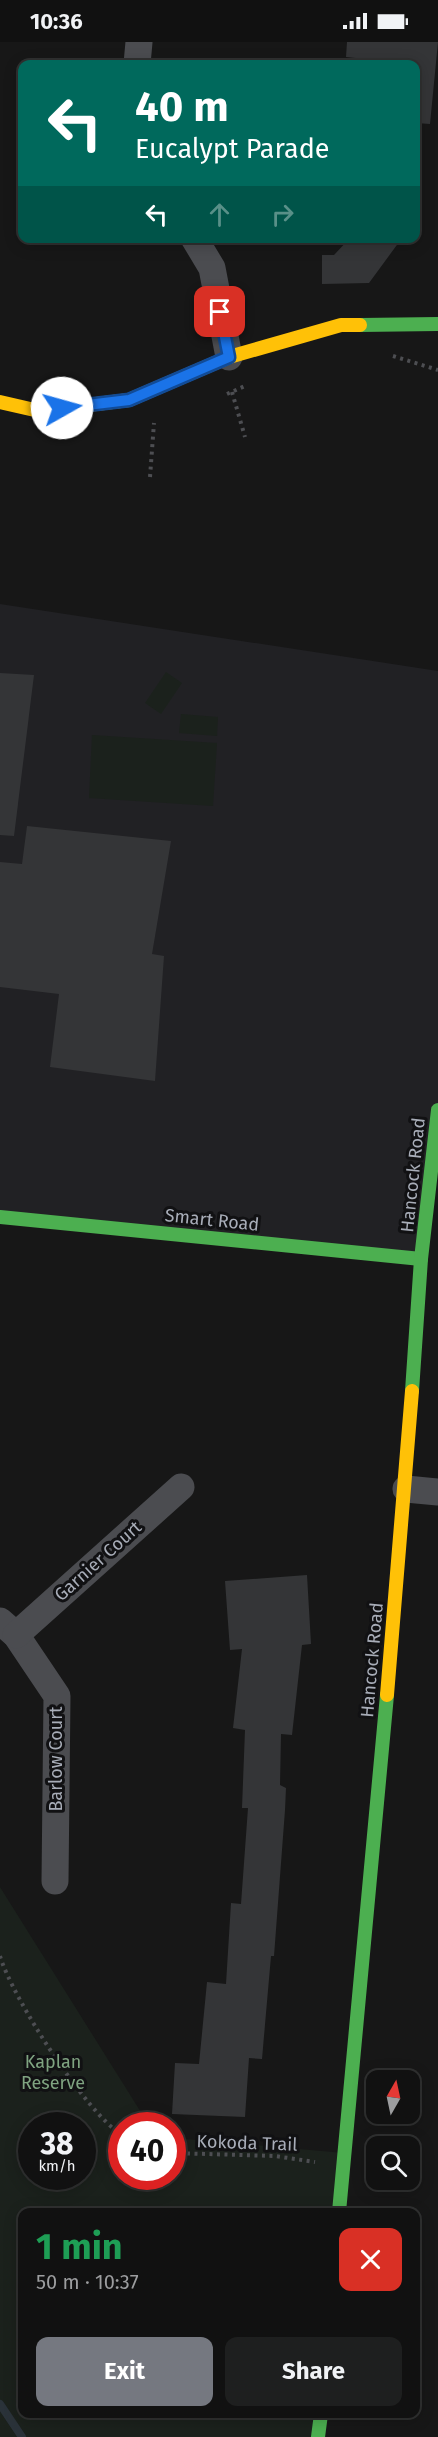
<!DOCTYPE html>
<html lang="en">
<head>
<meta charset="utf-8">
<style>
  :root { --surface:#111; --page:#1e1f1f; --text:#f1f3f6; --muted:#9c9d9f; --line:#303131; --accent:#757880 }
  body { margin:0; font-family:"Fira Sans",sans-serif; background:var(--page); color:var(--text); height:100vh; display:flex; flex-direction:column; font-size:22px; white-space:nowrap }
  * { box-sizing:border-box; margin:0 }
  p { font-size:20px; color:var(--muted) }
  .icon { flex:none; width:33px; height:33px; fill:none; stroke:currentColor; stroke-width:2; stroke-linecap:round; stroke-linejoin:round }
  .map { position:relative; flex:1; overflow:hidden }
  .details { position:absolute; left:18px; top:2166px; width:402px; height:210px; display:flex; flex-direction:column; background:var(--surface); border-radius:12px; box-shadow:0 3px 15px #0003,0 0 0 2px var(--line) }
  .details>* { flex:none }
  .top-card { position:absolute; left:18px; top:18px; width:402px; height:183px; border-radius:12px; box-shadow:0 3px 15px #0003,0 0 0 2px var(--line); background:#00695c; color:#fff; overflow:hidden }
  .needle { width:39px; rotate:9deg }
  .buttons { position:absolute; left:366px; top:2028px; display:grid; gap:12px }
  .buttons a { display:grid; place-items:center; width:54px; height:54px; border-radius:12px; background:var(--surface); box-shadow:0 3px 15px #0003,0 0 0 2px var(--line); font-size:30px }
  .speed { position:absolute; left:18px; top:2070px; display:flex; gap:12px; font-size:30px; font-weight:700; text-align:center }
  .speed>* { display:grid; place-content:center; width:78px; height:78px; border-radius:50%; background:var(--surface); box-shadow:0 3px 15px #0003,0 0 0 2px var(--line); line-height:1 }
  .speed small { font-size:15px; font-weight:400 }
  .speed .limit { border:9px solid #d22; background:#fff; color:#111 }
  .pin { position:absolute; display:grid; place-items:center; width:51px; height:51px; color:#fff; margin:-26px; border-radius:12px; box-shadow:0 3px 9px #0006 }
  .me { position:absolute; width:66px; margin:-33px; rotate:83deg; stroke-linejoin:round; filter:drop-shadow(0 0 4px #0008) }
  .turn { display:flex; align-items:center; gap:21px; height:126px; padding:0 18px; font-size:27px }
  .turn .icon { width:78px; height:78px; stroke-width:2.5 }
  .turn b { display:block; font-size:42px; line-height:51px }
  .lanes { display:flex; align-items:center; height:57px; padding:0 18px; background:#0003; justify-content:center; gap:30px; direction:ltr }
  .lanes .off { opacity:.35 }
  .round { display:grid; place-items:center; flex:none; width:63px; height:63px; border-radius:12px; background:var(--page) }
  .overview { display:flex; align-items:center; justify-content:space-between; height:102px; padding:0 18px }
  h1 { font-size:36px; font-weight:700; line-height:45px; color:#1e9e55 }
  .primary-button { display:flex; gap:12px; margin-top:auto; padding:12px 18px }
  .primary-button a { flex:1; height:69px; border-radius:12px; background:var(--accent); color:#fff; font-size:24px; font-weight:700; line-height:69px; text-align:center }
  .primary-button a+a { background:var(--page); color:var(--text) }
  .status { display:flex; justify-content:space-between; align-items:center; height:42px; padding:0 30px; background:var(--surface); direction:ltr }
  .status svg { height:16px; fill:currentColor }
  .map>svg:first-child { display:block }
</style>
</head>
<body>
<div class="status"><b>10:36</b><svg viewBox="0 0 49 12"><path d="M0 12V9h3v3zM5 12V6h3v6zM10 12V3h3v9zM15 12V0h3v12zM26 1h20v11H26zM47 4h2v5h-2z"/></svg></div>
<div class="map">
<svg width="438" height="2395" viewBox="0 0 438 2395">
  <rect width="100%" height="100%" fill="#171717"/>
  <polygon fill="#212124" points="0,562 438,629 438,1070 421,1217 0,1176"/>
  <g fill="#1b211c" fill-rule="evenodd">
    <polygon points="166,630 182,641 161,672 145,661"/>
    <polygon points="181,672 218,675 217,694 179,691"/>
    <polygon points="92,693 217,701 213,764 89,756"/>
    <path d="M0,1845L149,2083L122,2084V2134H172L173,2096L344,2111L339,2170H22V2372H321L319,2395H0ZM32,2084H82V2134H32Z"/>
  </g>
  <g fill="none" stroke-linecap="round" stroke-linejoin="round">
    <polyline stroke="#2a3239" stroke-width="8" points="0,2362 22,2395"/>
  </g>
  <g fill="#343537">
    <polygon points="347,0 438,0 430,82 416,81 416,22 393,22 393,20 346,15"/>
    <polygon points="350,196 402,196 369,241 322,242 322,213 334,213"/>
    <polygon points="0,631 34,633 14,794 0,793"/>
    <polygon points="27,784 171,799 152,912 164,914 155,1039 50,1025 59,952 0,945 0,820 22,822"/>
    <polygon points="307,1533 311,1602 302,1603 292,1693 281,1692 280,1743 286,1746 285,1768 274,1914 271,1914 262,2017 249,2016 245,2075 172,2072 175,2021 199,2022 207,1940 226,1942 231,1861 241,1862 248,1766 242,1766 245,1688 233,1686 242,1607 230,1608 225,1539"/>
  </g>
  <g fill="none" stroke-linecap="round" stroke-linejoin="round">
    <g stroke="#4d4e52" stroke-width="4" stroke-dasharray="3 4.5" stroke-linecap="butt">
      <polyline points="393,314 438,328"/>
      <polyline points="232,350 245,395"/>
      <polyline points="227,352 245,344"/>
      <polyline points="150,435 154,381"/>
      <path d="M0,1914C12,1955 86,2071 122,2093"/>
      <polyline points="172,2111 275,2114 315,2120"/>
    </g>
    <g stroke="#4b4c50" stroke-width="27">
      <polyline points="137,22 139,0"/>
      <polyline points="194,196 212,226 229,315"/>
      <polyline points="406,1447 438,1450"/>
      <polyline points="0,1579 16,1593 57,1654 55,1839"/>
      <polyline points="16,1593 181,1445"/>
    </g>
    <g stroke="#4caf50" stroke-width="14">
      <polyline points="360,283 438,282"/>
      <polyline points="0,1175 421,1217"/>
      <polyline points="412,1349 421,1217 438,1068"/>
      <polyline points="339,2170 387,1653"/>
      <polyline points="318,2395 321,2372"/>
    </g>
    <g stroke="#ffc107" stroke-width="14">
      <polyline points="0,360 39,369 129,358 229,315 341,283 360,283"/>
      <polyline points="387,1653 412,1349"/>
    </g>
  </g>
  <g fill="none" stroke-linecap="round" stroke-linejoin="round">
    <defs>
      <polyline id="route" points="62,366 129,358 229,315 220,270"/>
    </defs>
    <use href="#route" stroke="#114b97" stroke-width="15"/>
    <use href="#route" stroke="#1a73e8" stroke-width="10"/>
  </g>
  <g text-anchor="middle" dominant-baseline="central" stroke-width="6" stroke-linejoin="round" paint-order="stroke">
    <g font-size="18" fill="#a8adb8" stroke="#111113">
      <text transform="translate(413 1133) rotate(-84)">Hancock Road</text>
      <text transform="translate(212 1178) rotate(6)">Smart Road</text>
      <text transform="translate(98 1519) rotate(-42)">Garnier Court</text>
      <text transform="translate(372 1618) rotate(-85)">Hancock Road</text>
      <text transform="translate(56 1717) rotate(-90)">Barlow Court</text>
      <text transform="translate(247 2101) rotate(2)">Kokoda Trail</text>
    </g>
    <g font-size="18" fill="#7fa381" stroke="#111113">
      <text x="53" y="2020">Kaplan<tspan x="53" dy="21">Reserve</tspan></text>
    </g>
  </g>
</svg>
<div class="buttons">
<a><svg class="needle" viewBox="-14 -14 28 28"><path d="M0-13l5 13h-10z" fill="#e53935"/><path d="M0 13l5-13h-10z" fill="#9c9d9f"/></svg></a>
<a><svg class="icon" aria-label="search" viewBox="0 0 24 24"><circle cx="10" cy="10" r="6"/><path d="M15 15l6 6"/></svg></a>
</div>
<div class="speed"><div>38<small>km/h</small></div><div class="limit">40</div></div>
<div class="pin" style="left:220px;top:270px;background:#d93025"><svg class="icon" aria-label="arrive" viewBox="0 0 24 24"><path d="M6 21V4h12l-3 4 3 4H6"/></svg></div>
<svg class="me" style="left:62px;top:366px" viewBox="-20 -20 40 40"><circle r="19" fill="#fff"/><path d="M0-13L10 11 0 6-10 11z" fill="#1a73e8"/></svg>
<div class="top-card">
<div class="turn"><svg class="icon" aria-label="left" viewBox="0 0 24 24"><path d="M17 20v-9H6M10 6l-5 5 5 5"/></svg><div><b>40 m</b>Eucalypt Parade</div></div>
<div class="lanes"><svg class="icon" aria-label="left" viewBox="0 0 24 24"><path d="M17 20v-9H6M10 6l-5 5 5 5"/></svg><svg class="icon off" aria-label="ahead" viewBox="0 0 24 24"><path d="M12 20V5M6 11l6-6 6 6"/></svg><svg class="icon off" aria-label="right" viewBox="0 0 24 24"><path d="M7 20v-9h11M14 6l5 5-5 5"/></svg></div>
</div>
<section class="details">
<div class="overview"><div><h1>1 min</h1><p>50 m · 10:37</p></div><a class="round" style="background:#d93025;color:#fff"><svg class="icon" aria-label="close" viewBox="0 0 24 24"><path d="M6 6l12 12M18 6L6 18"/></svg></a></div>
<div class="primary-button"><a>Exit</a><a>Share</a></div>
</section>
</div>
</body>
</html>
